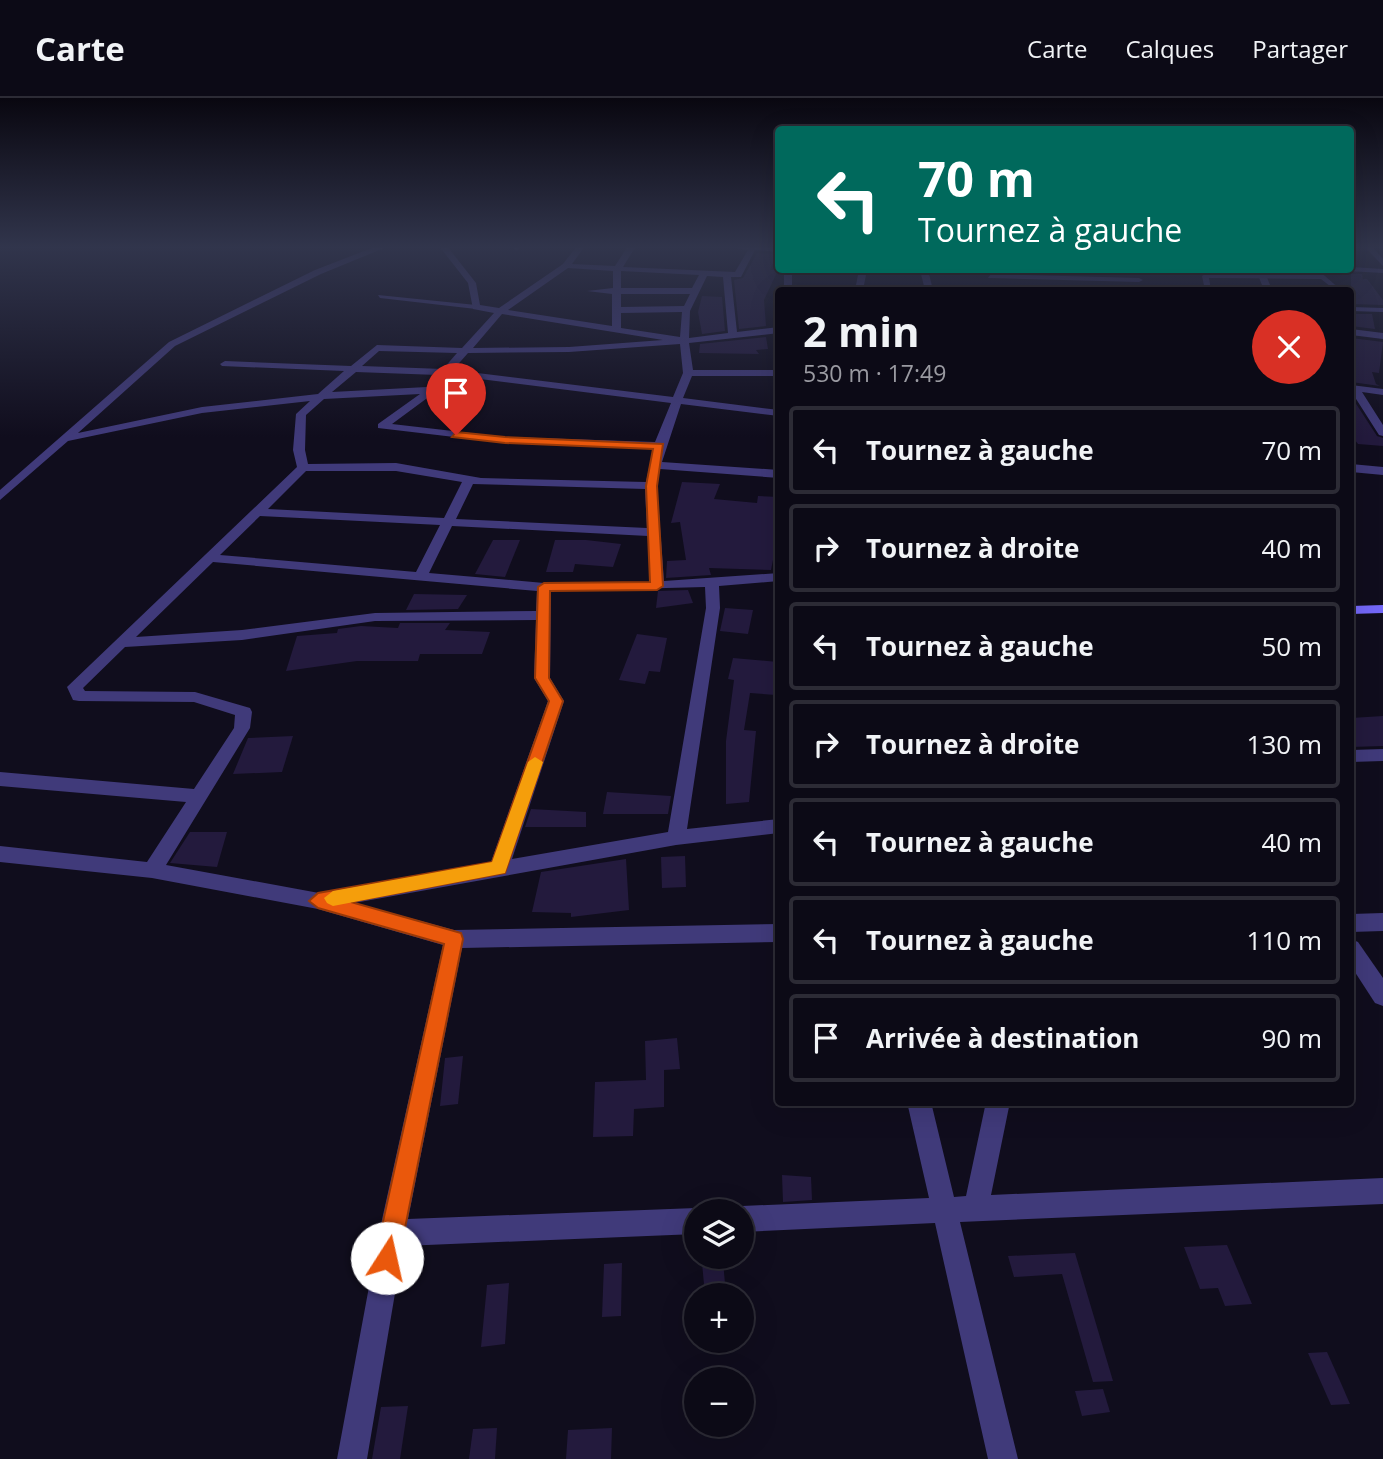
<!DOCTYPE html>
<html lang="fr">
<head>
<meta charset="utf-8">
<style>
  :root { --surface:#0c0a16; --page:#1a1823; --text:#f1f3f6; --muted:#9a9aa1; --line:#2c2b35 }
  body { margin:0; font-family:"Open Sans",sans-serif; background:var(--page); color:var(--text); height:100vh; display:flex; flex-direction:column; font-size:26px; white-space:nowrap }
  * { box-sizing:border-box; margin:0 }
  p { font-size:23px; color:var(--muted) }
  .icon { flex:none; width:38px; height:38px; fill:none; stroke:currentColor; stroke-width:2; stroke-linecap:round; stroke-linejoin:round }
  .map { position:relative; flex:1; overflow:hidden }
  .side { position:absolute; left:775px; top:189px; width:579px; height:819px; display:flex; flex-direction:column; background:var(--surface); border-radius:7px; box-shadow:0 7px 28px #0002,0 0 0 2px var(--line) }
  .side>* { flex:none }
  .guide { position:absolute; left:775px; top:28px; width:579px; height:147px; border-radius:7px; box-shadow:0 7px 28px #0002,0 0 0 2px var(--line); background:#00695c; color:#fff; overflow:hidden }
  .controls { position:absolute; left:684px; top:1101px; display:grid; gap:14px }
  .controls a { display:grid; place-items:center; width:70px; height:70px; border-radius:50%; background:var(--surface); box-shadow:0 7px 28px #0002,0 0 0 2px var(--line); font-size:35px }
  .pin { position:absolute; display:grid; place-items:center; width:60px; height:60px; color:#fff; margin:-72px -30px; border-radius:50% 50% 50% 0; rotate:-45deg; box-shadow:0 0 7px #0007 }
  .pin .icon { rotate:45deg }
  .me { position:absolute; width:77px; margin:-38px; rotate:10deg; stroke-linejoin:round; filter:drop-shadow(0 0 5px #0008) }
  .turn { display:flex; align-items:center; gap:24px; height:147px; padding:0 28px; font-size:32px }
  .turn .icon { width:91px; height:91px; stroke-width:2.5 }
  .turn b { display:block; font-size:49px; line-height:60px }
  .round { display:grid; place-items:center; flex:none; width:74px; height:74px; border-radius:37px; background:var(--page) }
  .head { display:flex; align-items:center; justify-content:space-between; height:119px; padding:0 28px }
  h1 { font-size:42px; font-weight:700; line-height:52px }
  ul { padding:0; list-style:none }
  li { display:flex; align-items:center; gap:21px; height:88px; margin:0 14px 10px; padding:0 14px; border:4px solid var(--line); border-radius:7px }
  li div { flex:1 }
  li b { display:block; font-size:26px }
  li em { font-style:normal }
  header { display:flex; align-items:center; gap:42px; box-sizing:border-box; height:98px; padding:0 35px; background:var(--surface); border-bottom:2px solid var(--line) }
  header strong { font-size:33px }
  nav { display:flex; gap:38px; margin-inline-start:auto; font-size:24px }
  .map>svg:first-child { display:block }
</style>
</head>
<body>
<header>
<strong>Carte</strong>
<nav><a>Carte</a><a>Calques</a><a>Partager</a></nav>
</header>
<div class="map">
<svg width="1383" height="1361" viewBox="0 0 1383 1361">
  <rect width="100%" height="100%" fill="#100d1d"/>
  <g fill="#231a3d">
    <polygon points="757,155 777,156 770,172 778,172 764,202 766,228 739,231 734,182 743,180"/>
    <polygon points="1351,176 1362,176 1363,181 1367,181 1383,202 1383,207 1351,206"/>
    <polygon points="702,198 722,199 725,233 702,236 698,214"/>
    <polygon points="1351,216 1372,216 1375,231 1351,228"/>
    <polygon points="766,239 768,251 756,252 759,256 699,255 700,246"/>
    <polygon points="1351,240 1383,244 1379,275 1372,274 1376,286 1380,288 1351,284"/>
    <polygon points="1351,298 1377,338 1383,340 1383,348 1358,346 1351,337"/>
    <polygon points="682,384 720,386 714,401 757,405 758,398 779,399 779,452 775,452 771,472 709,470 711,477 666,480 667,463 686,462 680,424 671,425"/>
    <polygon points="493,442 520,442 505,479 475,476"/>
    <polygon points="555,442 586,442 621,446 613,469 575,466 573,474 546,474"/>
    <polygon points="688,492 693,505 656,510 658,493"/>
    <polygon points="414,496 467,497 458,511 406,512"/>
    <polygon points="725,510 753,512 748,536 720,533"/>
    <polygon points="400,525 450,525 445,532 490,534 482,556 420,556 418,563 357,563 286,573 297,538 337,535 338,531 361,528 398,530"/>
    <polygon points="637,536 667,540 660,574 649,573 645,586 619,582"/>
    <polygon points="733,560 778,564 776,597 750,595 744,632 756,633 749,704 726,706 726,643 734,582 728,581"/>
    <polygon points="1383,618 1383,648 1351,649 1351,620"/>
    <polygon points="293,638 282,674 233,676 248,640"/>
    <polygon points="607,694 671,698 668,716 603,716"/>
    <polygon points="531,711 586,714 586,729 525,729"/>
    <polygon points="190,734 227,734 217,769 170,765"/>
    <polygon points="685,758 686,789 662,790 661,759"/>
    <polygon points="626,761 629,812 571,819 571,815 532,814 541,774"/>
    <polygon points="677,940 680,971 664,972 664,1009 634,1011 633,1038 593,1039 595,984 646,982 645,943"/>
    <polygon points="463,958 458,1006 440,1008 445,960"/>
    <polygon points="782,1077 811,1079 812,1102 783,1104"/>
    <polygon points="1227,1147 1252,1206 1225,1208 1218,1190 1200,1191 1184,1149"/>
    <polygon points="1075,1155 1113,1283 1093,1284 1062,1176 1014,1179 1008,1158"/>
    <polygon points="723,1163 726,1197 705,1197 702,1165"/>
    <polygon points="622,1165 621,1218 602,1219 604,1166"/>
    <polygon points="509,1185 505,1246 481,1249 487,1187"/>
    <polygon points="1327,1254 1340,1283 1350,1306 1331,1307 1308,1255"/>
    <polygon points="1103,1291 1110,1314 1082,1318 1075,1293"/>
    <polygon points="408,1308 400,1361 372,1361 381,1309"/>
    <polygon points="497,1330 495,1361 469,1361 473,1331"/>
    <polygon points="612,1330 611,1361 566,1361 568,1332"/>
  </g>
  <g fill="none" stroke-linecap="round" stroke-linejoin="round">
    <g fill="#403a7a" fill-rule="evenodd">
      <polygon points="516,148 522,148 517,153 514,151"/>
      <polygon points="1312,172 1318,172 1341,192 1335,192 1321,181 1209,180 1211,192 1205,192 1202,178 1205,176 1317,177"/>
      <polygon points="378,197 476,207 479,209 476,211 380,200"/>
      <polygon points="1351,209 1383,210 1383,214 1351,213"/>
    </g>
    <g fill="#403a7a" fill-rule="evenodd">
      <path d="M377,148H389L321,176L175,248L78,335L202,309L318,296L344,273L222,268L220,266L225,263L351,268L377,247L462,250L494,215L473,211L468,185L439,148H447L476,185L480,207L499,210L563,166L577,148H585L572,166L615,168L628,148H636L623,169L735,174L748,152L724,148L779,150V154L755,152L741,179H731L737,234L779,229V235L689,245L693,272H779V278H692L683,300L779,312V318L681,306L662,364L779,372V380L660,371L657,388L664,483L779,475V483L719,488L720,510L687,731L779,721V735L676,747L354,805L454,832L779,826V844L462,850L408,1121L696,1110L703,1113H696V1136L403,1148L367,1361H337L379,1135L443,847L318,811L152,780L0,764V748L147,764L186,704L0,688V674L194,691L234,630L235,617L194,604L79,603L73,602L67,589L297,369L293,352L296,316L310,303L202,315L68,343L0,402V392L169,244L315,172ZM568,170L613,173V190L587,193L612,196V228L508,212ZM621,173L699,177L692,190H621ZM707,178L723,179L728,235L689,240L690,213ZM621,196H690L684,208L621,209ZM682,214L680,239L621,230V215ZM502,216L663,242L569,249L473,250ZM680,246L683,275L673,299L453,272L468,255L569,254ZM379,253L457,255L443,271L362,268ZM356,274L438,277L427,289L332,294ZM448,277L671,305L655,344L505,339L392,326L434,295ZM420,296L378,326V330L505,345L653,351L646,384L481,380L396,365L308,366L305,352L306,317L324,301ZM306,373H396L462,384L444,420L268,411ZM473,386L645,391L647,430L456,421ZM260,418L440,427L416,474L220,457ZM452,428L648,438L650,484L544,485L429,475ZM213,464L537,493L536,513L375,515L242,532L136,539ZM705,489L706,510L668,734L512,761L564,603L550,580L551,493ZM536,522L534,580L548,603L491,764L319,795L166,767L250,630L252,614L250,610L195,594L85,593L83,590L125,549L242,542L375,523Z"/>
      <polygon points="1364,148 1372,148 1383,161 1383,168"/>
      <polygon points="1351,169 1383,171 1383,175 1348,173"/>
      <rect x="784" y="172" width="8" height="20"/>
      <polygon points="859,172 867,172 863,192 855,192"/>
      <polygon points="920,172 928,172 933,192 925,192"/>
      <polygon points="1256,172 1264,172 1272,192 1264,192"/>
      <polygon points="991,176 1139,180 1143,182 1139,184 988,180"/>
      <polygon points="1351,231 1383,235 1383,241 1351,237"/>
      <polygon points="1351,287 1383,291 1383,297 1362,294 1383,327 1383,338 1379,337 1351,293"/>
      <polygon points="1351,366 1383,369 1383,377 1351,374"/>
      <polygon points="1383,651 1383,663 1351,664 1351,652"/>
      <polygon points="1383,815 1383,833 1351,834 1351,816"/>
      <polygon points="1351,841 1358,844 1383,880 1383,908 1375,905 1351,868"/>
      <polygon points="907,1004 931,1004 954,1099 966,1098 986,1004 1010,1004 991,1097 1383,1080 1383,1106 960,1124 1018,1361 988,1361 935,1125 742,1134 742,1113 732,1113 742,1108 929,1100"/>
    </g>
    <polygon fill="#7367f7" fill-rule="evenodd" points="1383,507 1383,515 1351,516 1351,508"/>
  </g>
  <linearGradient id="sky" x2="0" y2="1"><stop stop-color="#090710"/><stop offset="0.44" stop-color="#31354c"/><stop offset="1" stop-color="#31354c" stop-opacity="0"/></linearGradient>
  <rect width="1383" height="339" fill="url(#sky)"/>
  <polygon fill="#ea580c" stroke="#983908" stroke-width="2" points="456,334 505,339 663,346 657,388 663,488 657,492 550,493 549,580 563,603 505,775 351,804 454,833 461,835 463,841 399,1160 396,1168 387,1172 379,1168 375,1160 444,846 318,810 309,803 318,795 492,764 549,603 535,580 538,489 544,485 650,484 646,388 653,351 505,345 452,339"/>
  <polygon fill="#f59e0b" points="535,659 543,664 505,775 333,808 327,805 324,800 333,793 492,764 528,664"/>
</svg>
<div class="controls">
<a><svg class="icon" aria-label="layers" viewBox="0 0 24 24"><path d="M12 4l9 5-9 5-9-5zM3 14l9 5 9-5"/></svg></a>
<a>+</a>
<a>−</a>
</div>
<div class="pin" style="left:456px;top:337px;background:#d93025"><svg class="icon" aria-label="arrive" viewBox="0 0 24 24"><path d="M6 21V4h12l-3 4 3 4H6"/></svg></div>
<svg class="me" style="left:387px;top:1160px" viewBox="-20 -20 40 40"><circle r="19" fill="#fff"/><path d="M0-13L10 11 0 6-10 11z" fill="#ea580c"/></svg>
<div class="guide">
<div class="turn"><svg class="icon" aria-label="left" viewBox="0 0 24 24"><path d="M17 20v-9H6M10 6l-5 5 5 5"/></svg><div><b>70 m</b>Tournez à gauche</div></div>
</div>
<section class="side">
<div class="head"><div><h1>2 min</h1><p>530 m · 17:49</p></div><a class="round" style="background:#d93025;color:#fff"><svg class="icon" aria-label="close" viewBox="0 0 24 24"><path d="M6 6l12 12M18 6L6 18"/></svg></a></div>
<ul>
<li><svg class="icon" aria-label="left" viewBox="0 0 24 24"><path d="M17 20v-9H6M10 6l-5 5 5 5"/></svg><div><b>Tournez à gauche</b></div><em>70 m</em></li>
<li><svg class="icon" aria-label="right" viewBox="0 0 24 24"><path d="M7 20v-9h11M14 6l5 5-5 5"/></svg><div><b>Tournez à droite</b></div><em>40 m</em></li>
<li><svg class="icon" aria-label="left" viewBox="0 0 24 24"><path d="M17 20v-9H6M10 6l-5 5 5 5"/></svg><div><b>Tournez à gauche</b></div><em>50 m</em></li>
<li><svg class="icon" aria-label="right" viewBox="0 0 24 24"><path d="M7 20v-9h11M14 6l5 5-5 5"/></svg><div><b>Tournez à droite</b></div><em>130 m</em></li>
<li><svg class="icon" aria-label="left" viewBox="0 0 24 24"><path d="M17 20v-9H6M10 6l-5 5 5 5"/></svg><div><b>Tournez à gauche</b></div><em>40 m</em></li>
<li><svg class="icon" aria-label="left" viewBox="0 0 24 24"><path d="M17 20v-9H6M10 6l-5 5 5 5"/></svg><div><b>Tournez à gauche</b></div><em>110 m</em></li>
<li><svg class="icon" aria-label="arrive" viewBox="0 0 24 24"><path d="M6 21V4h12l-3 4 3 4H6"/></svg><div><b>Arrivée à destination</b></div><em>90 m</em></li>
</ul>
</section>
</div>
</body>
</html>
